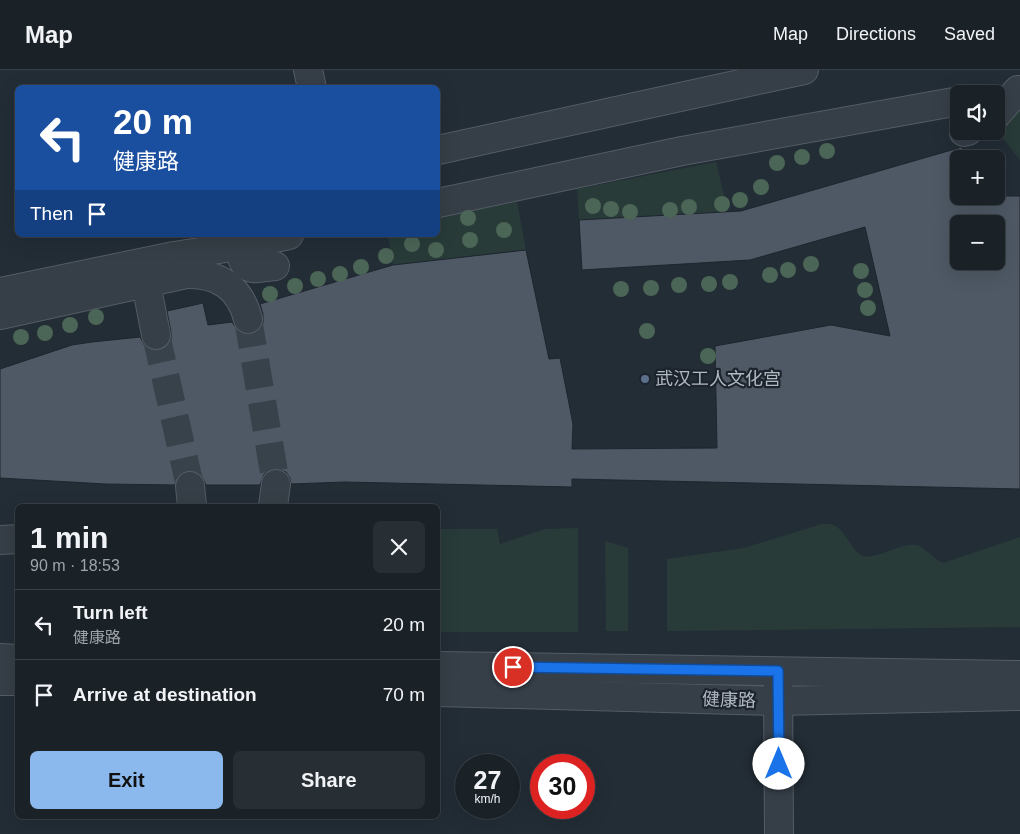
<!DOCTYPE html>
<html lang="en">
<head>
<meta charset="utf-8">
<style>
  :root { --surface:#1a2228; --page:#272f34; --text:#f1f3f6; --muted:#9fa4a8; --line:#383f45; --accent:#8cb9ed }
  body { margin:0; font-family:Helvetica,"Noto Sans SC",sans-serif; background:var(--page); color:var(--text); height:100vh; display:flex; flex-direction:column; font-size:19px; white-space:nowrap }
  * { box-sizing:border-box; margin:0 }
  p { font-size:16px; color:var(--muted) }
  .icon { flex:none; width:28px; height:28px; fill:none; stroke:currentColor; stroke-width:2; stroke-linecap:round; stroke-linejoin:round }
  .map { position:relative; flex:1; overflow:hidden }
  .drawer { position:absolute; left:15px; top:434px; width:425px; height:315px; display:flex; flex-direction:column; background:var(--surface); border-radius:8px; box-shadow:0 5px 20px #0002,0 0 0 1px var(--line) }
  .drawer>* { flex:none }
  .hud { position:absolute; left:15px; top:15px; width:425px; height:152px; border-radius:8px; box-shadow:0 5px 20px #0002,0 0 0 1px var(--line); background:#1a4fa0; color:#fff; overflow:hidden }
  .fabs { position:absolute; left:950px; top:15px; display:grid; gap:10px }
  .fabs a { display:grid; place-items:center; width:55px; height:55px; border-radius:8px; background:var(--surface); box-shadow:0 5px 20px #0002,0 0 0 1px var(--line); font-size:25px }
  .speed { position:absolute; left:455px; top:684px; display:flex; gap:10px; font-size:25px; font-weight:700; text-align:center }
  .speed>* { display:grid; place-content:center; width:65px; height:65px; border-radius:50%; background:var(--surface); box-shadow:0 5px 20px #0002,0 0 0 1px var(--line); line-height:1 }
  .speed small { font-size:12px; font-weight:400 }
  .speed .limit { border:8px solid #d22; background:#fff; color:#111 }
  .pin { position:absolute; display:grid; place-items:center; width:42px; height:42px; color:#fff; margin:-21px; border:2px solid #fff; border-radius:50%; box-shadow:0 1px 5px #0007 }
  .me { position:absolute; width:55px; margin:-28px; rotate:0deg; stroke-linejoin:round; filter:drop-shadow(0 0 4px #0008) }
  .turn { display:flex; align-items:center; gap:18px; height:105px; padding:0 15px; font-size:22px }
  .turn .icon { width:65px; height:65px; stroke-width:2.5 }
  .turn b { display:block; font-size:35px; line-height:42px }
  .then { display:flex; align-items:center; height:48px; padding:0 15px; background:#0003; gap:10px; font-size:19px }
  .round { display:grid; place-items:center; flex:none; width:52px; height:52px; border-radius:8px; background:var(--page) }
  .headline { display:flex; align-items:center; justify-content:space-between; height:85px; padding:0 15px }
  h1 { font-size:30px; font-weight:600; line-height:38px }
  .primary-button { display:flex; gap:10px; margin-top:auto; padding:10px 15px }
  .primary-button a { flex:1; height:58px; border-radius:8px; background:var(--accent); color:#111; font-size:20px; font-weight:600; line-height:58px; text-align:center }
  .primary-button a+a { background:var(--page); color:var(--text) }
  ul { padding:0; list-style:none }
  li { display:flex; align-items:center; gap:15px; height:70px; padding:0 15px; border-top:1px solid var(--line) }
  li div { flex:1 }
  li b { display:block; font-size:19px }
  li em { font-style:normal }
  header { display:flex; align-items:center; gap:30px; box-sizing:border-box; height:70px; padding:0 25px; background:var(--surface); border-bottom:1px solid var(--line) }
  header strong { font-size:24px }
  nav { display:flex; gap:28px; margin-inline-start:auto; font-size:18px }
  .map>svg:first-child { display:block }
</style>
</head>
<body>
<header>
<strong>Map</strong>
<nav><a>Map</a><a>Directions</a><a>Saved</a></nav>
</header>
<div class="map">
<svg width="1020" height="764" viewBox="0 0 1020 764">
  <rect width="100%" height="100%" fill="#232d36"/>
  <g fill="#283b39">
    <polygon points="1020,38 1020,90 997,60"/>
    <polygon points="716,92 728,142 579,150 577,119"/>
    <polygon points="517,132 526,180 393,195 388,165 438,165 438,147"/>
    <path d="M822,454C825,454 827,454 830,454C846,457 850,481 863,486C879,490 903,470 920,476L939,491L943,493L1020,467V557L667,561V489L744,478Z"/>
    <polygon points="578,458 578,562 438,562 438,459 497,459 500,474 545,459"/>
    <polygon points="605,471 628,478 628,561 606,561"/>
  </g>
  <path fill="#4e5965" stroke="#1e252e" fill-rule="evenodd" d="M962,77L966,89H959V126H1020V419L572,409V417L345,412L291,414L290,408L286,402L278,399L270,400L264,404L260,415H206L202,407L196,402L189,400L181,404L176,409L175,415L105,414L0,408V299L72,275L92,272L140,267L145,276L151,280H159L167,276L171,270V262L167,241L203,233L208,255L232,252L238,261L245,264H252L259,260L263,253V244L260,234L393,195L526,180L549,289L560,288L573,354L572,379L717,378L715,276L831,255L890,266L865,157L750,190L582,200L579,150L741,141ZM959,154H996V191H959Z"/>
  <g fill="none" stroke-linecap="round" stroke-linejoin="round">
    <g stroke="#38424b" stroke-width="28" stroke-dasharray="28 14" stroke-linecap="butt">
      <polyline points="248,249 276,414"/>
      <polyline points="156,265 190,416"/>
    </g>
    <defs>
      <g id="minor">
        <polyline points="308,0 312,18"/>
        <polyline points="996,45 1018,20"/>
        <polyline points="964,62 968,61"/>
        <polyline points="438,80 804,0"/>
        <polyline points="438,133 682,81 959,31"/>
        <path d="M239,176C244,203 250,199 275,196"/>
        <polyline points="146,213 156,265"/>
        <polyline points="0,222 174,186 239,176 289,165"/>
        <path d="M0,245L186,204C218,203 240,217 248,249"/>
        <polyline points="190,416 192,436"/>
        <polyline points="273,436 276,414"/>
        <polyline points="0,470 18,469"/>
        <polyline points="0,588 18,589"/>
        <polyline points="438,596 1020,605"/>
        <polyline points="0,611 18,611"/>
        <polyline points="778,612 779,764"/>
        <polyline points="438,622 778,631 1020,626"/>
      </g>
    </defs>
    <use href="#minor" stroke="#545c65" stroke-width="30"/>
    <use href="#minor" stroke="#363e47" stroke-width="28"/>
  </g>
  <g fill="#4b6556">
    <circle cx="827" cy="81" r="8"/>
    <circle cx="802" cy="87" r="8"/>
    <circle cx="777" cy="93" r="8"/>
    <circle cx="761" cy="117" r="8"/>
    <circle cx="740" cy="130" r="8"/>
    <circle cx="722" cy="134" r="8"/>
    <circle cx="593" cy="136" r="8"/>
    <circle cx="689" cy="137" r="8"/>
    <circle cx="611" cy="139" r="8"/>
    <circle cx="670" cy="140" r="8"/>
    <circle cx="630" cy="142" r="8"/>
    <circle cx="468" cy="148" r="8"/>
    <circle cx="504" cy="160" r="8"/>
    <circle cx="470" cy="170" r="8"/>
    <circle cx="412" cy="174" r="8"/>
    <circle cx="436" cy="180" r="8"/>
    <circle cx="386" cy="186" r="8"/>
    <circle cx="811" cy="194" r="8"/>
    <circle cx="361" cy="197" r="8"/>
    <circle cx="788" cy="200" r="8"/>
    <circle cx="861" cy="201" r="8"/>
    <circle cx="340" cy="204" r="8"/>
    <circle cx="770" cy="205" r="8"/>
    <circle cx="318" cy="209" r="8"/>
    <circle cx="730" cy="212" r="8"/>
    <circle cx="709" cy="214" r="8"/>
    <circle cx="679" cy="215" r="8"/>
    <circle cx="295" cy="216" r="8"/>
    <circle cx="651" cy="218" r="8"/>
    <circle cx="621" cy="219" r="8"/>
    <circle cx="865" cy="220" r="8"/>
    <circle cx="270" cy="224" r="8"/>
    <circle cx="868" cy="238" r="8"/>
    <circle cx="96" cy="247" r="8"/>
    <circle cx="70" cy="255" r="8"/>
    <circle cx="647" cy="261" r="8"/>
    <circle cx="45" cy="263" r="8"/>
    <circle cx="21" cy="267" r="8"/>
    <circle cx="708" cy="286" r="8"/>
  </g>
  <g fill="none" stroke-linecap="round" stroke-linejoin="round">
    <defs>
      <polyline id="route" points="513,597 778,601 779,694"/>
    </defs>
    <use href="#route" stroke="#114b97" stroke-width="12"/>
    <use href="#route" stroke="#1a73e8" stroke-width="9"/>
  </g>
  <circle fill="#5c6f8a" stroke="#1c232c" stroke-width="2" cx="645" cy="309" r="5"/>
  <g text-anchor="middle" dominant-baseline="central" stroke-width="4.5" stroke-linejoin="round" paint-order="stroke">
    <g font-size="18" fill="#b1b9c3" stroke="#1c232c" text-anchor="start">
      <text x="655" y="309">武汉工人文化宫</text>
    </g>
    <g font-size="18" fill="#b1b9c3" stroke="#1c232c">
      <text transform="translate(729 630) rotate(2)">健康路</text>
    </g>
  </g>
</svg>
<div class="fabs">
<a><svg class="icon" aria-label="sound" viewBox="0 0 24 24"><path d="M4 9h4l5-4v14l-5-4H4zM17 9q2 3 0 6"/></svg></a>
<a>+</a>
<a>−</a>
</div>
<div class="speed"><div>27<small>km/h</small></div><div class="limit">30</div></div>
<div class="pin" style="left:513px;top:597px;background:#d93025"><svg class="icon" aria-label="arrive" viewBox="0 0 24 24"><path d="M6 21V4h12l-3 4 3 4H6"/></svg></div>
<svg class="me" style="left:779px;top:694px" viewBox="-20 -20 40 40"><circle r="19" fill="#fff"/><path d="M0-13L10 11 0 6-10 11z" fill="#1a73e8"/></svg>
<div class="hud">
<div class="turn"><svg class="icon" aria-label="left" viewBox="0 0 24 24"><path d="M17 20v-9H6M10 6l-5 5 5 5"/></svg><div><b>20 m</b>健康路</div></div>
<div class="then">Then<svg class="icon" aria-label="arrive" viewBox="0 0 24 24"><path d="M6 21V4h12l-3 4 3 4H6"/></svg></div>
</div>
<section class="drawer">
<div class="headline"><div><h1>1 min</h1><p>90 m · 18:53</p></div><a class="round"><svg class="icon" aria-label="close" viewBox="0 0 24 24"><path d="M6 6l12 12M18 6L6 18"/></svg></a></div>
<ul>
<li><svg class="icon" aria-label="left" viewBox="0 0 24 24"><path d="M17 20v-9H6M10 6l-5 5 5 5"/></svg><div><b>Turn left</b><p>健康路</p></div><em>20 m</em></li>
<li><svg class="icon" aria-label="arrive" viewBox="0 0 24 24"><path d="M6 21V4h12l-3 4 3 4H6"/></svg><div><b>Arrive at destination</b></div><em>70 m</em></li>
</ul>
<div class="primary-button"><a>Exit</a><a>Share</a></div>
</section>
</div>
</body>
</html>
